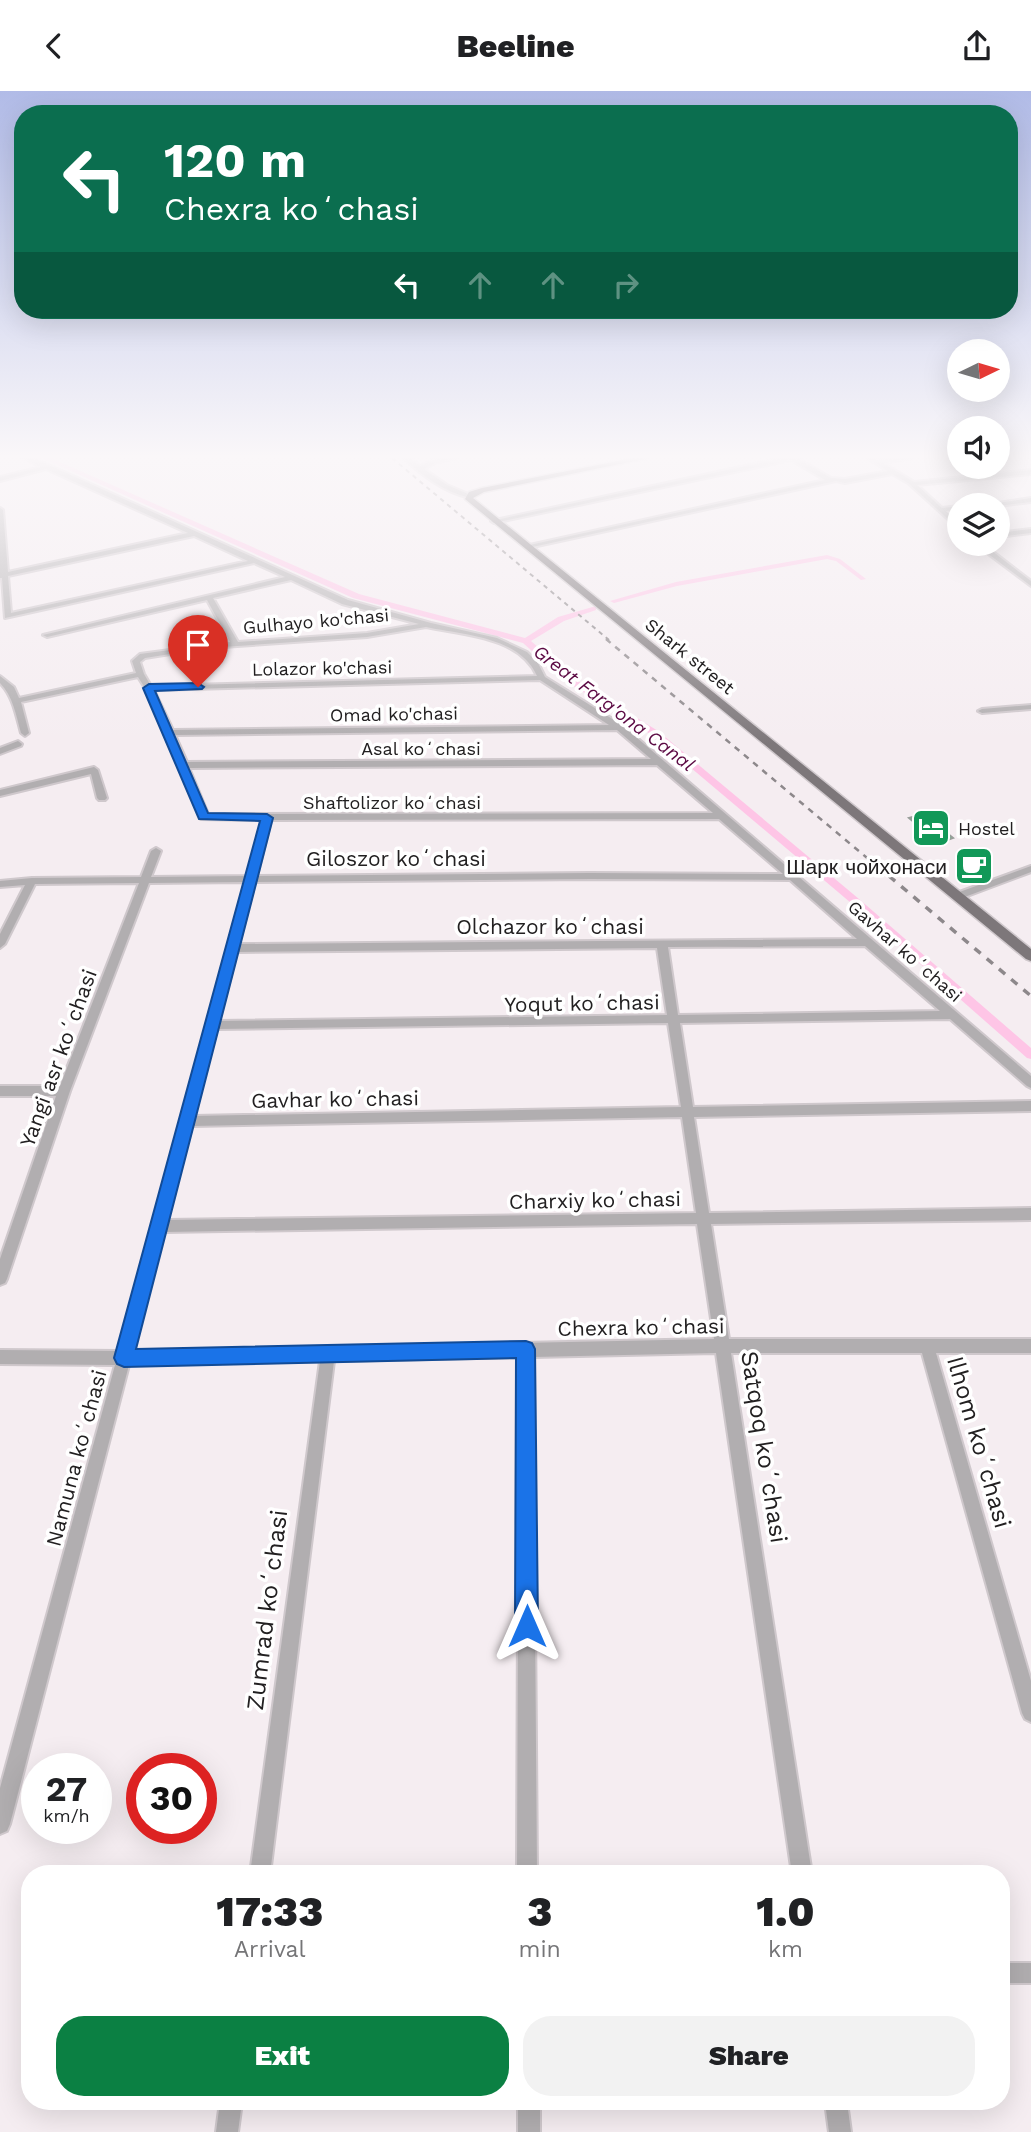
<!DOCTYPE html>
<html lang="en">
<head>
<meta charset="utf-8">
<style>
  :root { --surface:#fff; --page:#f2f2f2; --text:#202124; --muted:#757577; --accent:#0b8043 }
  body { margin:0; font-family:"Work Sans",sans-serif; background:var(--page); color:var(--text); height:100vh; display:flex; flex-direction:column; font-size:26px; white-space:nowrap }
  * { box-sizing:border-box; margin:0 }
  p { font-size:23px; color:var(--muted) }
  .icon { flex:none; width:38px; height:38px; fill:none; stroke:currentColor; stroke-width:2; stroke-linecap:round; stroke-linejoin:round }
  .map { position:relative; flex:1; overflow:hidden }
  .sheet { position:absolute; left:21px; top:1774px; width:989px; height:245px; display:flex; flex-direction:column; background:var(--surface); border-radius:28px; box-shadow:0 7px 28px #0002 }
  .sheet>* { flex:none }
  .hud { position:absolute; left:14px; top:14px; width:1004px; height:214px; border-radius:28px; box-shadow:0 7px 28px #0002; background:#0b6e4f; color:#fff; overflow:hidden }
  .needle { width:46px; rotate:85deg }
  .buttons { position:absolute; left:947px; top:248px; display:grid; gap:14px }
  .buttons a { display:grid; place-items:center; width:63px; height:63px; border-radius:50%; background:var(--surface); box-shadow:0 7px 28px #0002; font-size:35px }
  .speed { position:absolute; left:21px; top:1662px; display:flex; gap:14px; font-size:35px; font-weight:700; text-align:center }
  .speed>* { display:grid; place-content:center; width:91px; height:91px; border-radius:50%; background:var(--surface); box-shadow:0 7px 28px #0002; line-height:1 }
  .speed small { font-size:18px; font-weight:400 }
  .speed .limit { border:10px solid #d22; background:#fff; color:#111 }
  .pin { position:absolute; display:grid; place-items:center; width:60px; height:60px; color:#fff; margin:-72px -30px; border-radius:50% 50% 50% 0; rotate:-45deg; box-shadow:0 0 7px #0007 }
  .pin .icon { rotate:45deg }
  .me { position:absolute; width:77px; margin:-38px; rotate:0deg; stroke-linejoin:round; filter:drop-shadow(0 0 5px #0008) }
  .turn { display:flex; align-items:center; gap:24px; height:147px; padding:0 35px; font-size:32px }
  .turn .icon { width:91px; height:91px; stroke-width:2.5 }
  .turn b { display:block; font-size:49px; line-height:60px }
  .lanes { display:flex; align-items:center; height:66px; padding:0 35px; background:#0003; justify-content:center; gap:35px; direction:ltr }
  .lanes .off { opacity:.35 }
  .eta { display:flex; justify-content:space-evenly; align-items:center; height:119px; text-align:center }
  .eta b { font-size:42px; font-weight:800; line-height:49px }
  .cta { display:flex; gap:14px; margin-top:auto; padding:14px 35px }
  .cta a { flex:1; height:80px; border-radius:28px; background:var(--accent); color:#fff; font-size:28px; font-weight:800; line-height:80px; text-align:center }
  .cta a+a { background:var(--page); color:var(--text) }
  header { display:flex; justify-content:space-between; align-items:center; height:91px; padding:0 35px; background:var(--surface); font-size:32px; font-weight:800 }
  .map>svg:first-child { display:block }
</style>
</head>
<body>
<header><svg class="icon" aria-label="back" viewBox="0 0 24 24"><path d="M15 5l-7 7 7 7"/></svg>Beeline<svg class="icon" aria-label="share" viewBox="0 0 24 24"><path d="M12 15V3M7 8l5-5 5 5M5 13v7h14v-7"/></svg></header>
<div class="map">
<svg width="1031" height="2041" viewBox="0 0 1031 2041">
  <rect width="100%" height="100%" fill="#f5edf1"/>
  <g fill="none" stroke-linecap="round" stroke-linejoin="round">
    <g fill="#fec5e6" fill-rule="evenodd">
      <polygon points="42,367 51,367 359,503 525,547 558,526 596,515 596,519 564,530 531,550 573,587 658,640 859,808 1031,957 1031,968 1027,967 851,812 652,644 567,591 523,552 353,507"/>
      <polygon points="827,464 840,468 866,488 861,489 836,470 827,468 677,495 614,512 610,510 676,491"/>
    </g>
  </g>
  <polygon fill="#69cd90" stroke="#989e9a" stroke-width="2" points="923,723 953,747 939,752 909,727"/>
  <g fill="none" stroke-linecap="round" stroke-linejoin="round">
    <defs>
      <g id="minor">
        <path d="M24,367H33L348,509L431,532L497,547L527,561L538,572L545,586L622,634L1031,985V997L1027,995L950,928L680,932L693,1016L1031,1010V1020L694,1026L709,1122L1031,1117V1129L711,1133L729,1248H1031V1262H936L1031,1590V1631L1025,1628L1022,1622L922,1262H731L812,1783H792L716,1262L533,1266L537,1783H517L519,1266L334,1270L270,1783H250L320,1270L129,1274L10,1733L7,1740L0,1743V1697L115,1274L0,1273V1259L118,1260L245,791L149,792L70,1000L7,1188L5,1192L0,1194V1168L56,1005H0V995H60L139,792L35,793L5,853L0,857V843L25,794L0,796V790L32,787L141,786L151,760L156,757L161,760L151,786L247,785L262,729L201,728L180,674L145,597L138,586L21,611L29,642L25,645L21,642C16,624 13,605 0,592V585L14,596L19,607L136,582L132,570L140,563L230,551L207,509L47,546L43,544L285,486L254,472L5,527L2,487H0V417L3,419L8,481L188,442L46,378L0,390V386L41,376ZM194,445L248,470L11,522L8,485ZM291,489L342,513L419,533L367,542L238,551L213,507ZM426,536C463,544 519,545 537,585L151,595L144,583L140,571L145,567L208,557L367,546ZM540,589L609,634L173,639L154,599ZM617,639L651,668L187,671L175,644ZM657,674L713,722L208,723L189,677ZM719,728L783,783L590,782L257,785L271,729ZM590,788L790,789L857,848L239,853L255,791ZM865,855L940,920L678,924L668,856ZM657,857L667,924L219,930L237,861ZM668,932L681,1016L194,1025L217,938ZM682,1026L696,1122L167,1129L192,1035ZM697,1133L714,1248L133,1260L164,1141Z"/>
        <path d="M403,367H410L420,375L433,369L456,367L435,372L424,378L447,394L473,405L470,407C444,401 423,385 403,367Z"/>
        <polygon points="782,367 797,367 831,387 845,388 888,380 867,367 878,369 912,367 883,372 914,391 1031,379 1031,383 917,394 942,417 959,415 959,419 946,420 959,433 959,438 908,392 892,383 845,392 836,390 528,457 525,455 825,389 791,369 494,432 491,430"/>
        <polygon points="1031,407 1031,411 998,415 978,415"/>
        <polygon points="1031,438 1031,442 998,446 998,442"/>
        <polygon points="975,453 983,453 1031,490 1031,495"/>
        <polygon points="1031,614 1031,618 982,622 978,620 982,618"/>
        <polygon points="18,650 22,653 21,655 0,663 0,657"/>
        <polygon points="94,676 98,679 107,707 105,709 99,709 97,707 91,683 0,705 0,699"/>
        <polygon points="1031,775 1031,781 962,807 958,808 953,805 954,803"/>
        <rect x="1001" y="1872" width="30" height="20"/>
        <polygon points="220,2011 242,2011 238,2041 216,2041"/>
        <rect x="518" y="2011" width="22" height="30"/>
        <polygon points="825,2011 847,2011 851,2041 829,2041"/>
      </g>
      <polygon id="major" points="633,367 649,367 484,401 473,407 1031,858 1031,870 1026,868 465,408 469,401 482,397"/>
    </defs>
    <use href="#minor" stroke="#cfc8cc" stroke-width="4"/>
    <use href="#major" stroke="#cfc8cc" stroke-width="3"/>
    <use href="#minor" fill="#b1aeb0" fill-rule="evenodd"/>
    <use href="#major" fill="#7d777a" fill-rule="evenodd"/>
    <polyline stroke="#8d888b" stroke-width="2" stroke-dasharray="4.5 4.5" stroke-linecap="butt" points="392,367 609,549"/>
    <polyline stroke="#8d888b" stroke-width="2.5" stroke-dasharray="6 6" stroke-linecap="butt" points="606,548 891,787"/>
    <polyline stroke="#8d888b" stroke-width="3.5" stroke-dasharray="8 8" stroke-linecap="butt" points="889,785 1031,905"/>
  </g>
  <linearGradient id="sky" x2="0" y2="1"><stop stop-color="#b1bbe7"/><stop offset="0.56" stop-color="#faf7f9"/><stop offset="1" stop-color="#faf7f9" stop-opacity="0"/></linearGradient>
  <rect width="1031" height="653" fill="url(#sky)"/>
  <polygon fill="#1a73e8" stroke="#114b97" stroke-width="2" points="198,592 204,596 202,598 155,600 208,722 267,723 273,727 136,1258 526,1250 532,1252 535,1258 538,1535 535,1543 527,1546 519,1543 515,1535 516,1267 124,1276 117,1273 114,1267 260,730 199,728 143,597 149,593"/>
  <defs>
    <symbol id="hotel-square" viewBox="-11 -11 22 22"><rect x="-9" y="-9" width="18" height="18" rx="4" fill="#129858" stroke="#fff"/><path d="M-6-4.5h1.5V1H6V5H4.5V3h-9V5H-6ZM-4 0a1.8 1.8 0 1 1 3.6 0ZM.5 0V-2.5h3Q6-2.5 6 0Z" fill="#fff"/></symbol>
    <symbol id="cafe-square" viewBox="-11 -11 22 22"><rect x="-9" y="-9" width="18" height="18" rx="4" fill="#129858" stroke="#fff"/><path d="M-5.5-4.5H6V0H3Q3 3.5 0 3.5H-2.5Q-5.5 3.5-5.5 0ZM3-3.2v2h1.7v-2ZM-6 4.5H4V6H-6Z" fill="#fff"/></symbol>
  </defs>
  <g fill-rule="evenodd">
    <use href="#hotel-square" x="909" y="715" width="44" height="44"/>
    <use href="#cafe-square" x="952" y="753" width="44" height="44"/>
  </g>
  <g text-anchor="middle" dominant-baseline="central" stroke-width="7" stroke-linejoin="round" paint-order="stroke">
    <g font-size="18" fill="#222021" stroke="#fff">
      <text transform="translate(316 530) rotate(-5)">Gulhayo ko'chasi</text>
      <text transform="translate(690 565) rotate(39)">Shark street</text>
      <text transform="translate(322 577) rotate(-1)">Lolazor ko'chasi</text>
      <text transform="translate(394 623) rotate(-1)">Omad ko'chasi</text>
      <text x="421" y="657">Asal koʻchasi</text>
      <text x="392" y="711">Shaftolizor koʻchasi</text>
      <text transform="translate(905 860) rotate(41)">Gavhar koʻchasi</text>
    </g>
    <g font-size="18" fill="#222021" stroke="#fff" text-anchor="start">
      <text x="958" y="737">Hostel</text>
    </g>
    <g font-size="19" font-style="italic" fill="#5b0943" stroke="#fff">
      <text transform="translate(614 617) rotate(37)">Great Farg'ona Canal</text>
    </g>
    <g font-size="21" fill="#222021" stroke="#fff">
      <text x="396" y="767">Giloszor koʻchasi</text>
      <text x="550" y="835">Olchazor koʻchasi</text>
      <text transform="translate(582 912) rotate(-1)">Yoqut koʻchasi</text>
      <text transform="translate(58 967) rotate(-70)">Yangi asr koʻchasi</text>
      <text transform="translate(335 1008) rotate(-1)">Gavhar koʻchasi</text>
      <text transform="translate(595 1109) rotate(-1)">Charxiy koʻchasi</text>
      <text transform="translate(641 1236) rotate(-1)">Chexra koʻchasi</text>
      <text transform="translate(76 1367) rotate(-75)">Namuna koʻchasi</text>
    </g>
    <g font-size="21" fill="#222021" stroke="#fff" text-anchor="end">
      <text x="947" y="775">Шарк чойхонаси</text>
    </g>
    <g font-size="24" fill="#222021" stroke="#fff">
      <text transform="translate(979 1351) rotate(74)">Ilhom koʻchasi</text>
      <text transform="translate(764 1356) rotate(81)">Satqoq koʻchasi</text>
      <text transform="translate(267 1519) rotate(-83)">Zumrad koʻchasi</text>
    </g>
  </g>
</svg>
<div class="buttons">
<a><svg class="needle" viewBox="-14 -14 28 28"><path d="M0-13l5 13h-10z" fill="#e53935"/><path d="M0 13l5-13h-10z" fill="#757577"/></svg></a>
<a><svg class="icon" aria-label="sound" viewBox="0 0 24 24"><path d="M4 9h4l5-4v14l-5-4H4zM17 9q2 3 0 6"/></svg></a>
<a><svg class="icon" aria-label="layers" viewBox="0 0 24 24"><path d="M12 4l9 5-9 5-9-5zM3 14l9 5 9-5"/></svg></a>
</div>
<div class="speed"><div>27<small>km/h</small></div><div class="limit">30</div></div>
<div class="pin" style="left:198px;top:596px;background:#d93025"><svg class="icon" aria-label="arrive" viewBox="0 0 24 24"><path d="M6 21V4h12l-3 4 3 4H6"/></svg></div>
<svg class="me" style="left:527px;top:1535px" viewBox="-20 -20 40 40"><path d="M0-17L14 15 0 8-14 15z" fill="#1a73e8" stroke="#fff" stroke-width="4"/></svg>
<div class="hud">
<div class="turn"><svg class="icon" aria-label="left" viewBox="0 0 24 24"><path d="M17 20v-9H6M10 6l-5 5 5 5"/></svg><div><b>120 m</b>Chexra koʻchasi</div></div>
<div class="lanes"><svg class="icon" aria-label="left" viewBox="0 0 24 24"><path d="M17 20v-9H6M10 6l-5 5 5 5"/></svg><svg class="icon off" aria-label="ahead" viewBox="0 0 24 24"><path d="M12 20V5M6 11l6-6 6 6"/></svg><svg class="icon off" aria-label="ahead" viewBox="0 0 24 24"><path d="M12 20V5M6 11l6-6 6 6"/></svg><svg class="icon off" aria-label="right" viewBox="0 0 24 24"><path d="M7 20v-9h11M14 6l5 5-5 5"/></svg></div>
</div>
<section class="sheet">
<div class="eta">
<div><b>17:33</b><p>Arrival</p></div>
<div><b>3</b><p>min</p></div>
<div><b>1.0</b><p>km</p></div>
</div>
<div class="cta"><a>Exit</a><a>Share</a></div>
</section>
</div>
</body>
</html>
